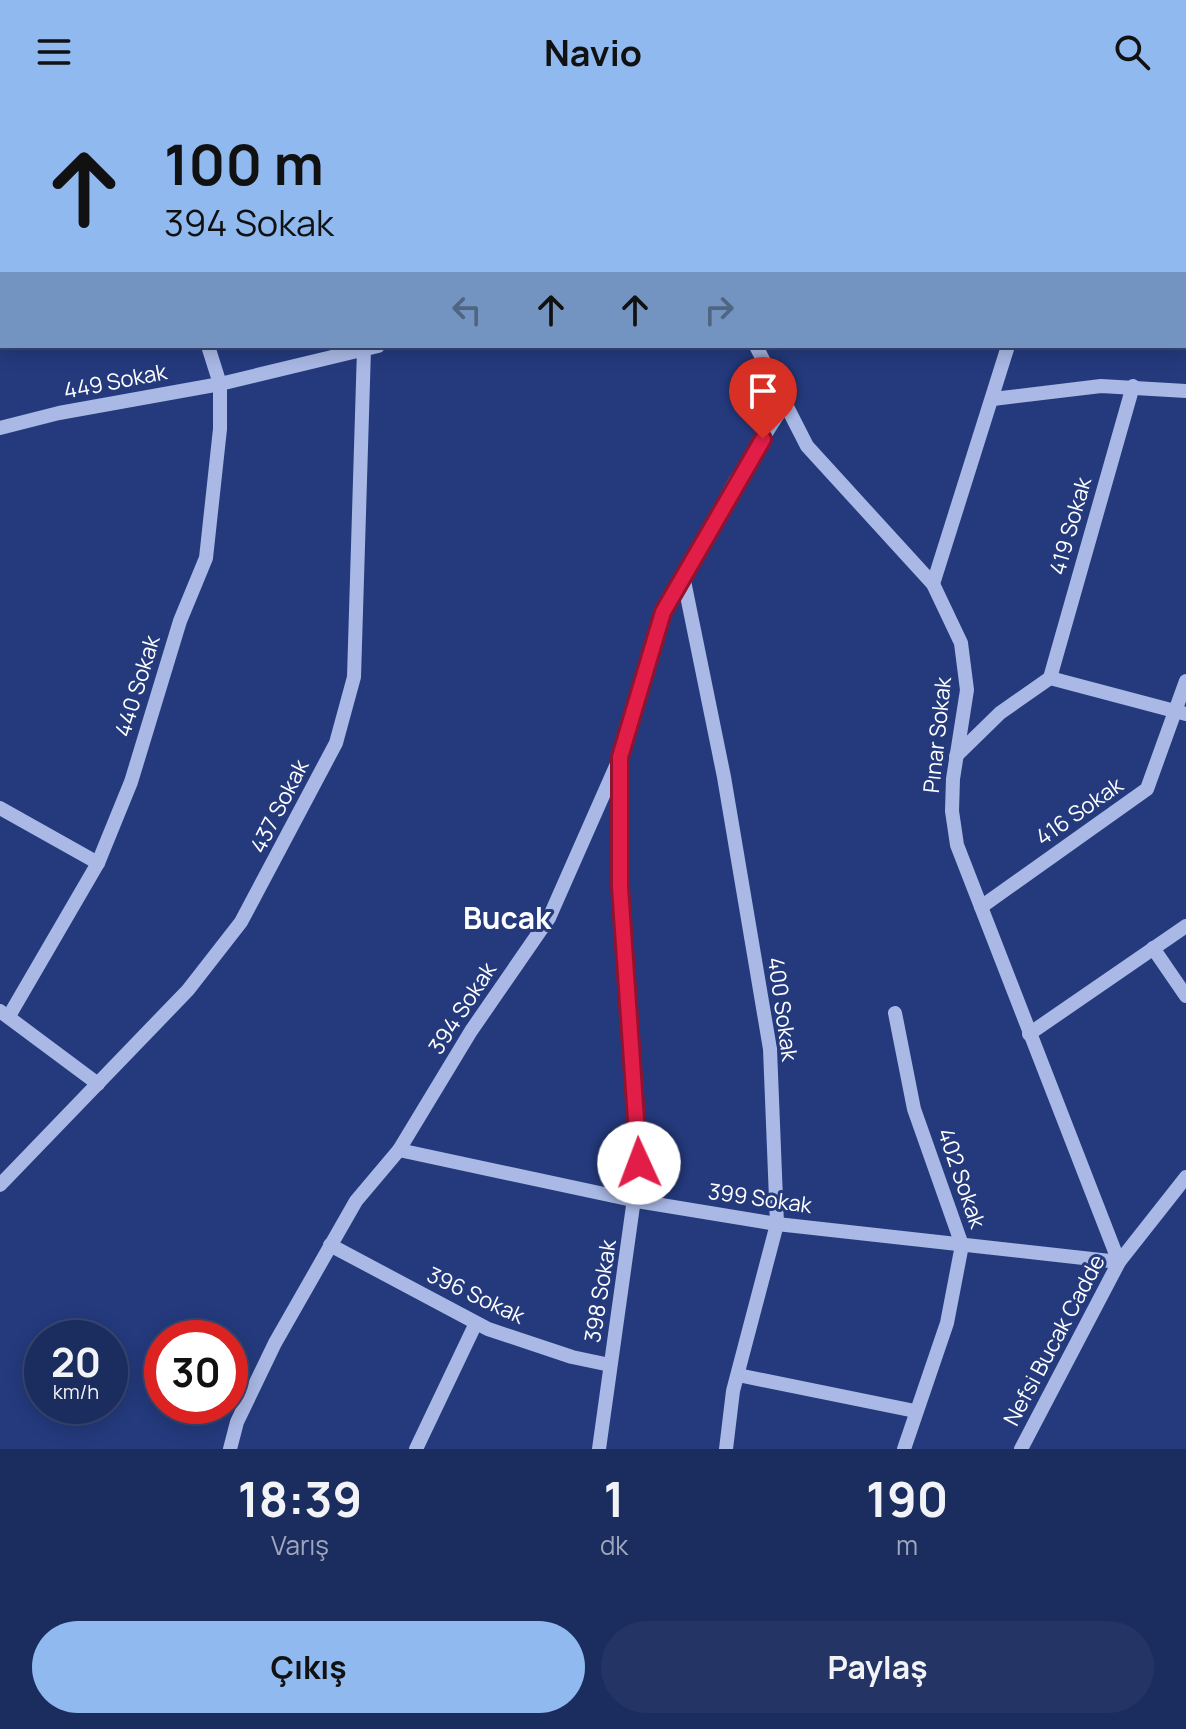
<!DOCTYPE html>
<html lang="tr">
<head>
<meta charset="utf-8">
<style>
  :root { --surface:#1b2c5e; --page:#243464; --text:#f1f3f6; --muted:#a0a7bc; --line:#394873; --accent:#90b9f0 }
  body { margin:0; font-family:Manrope,sans-serif; background:var(--page); color:var(--text); height:100vh; display:flex; flex-direction:column; font-size:30px; white-space:nowrap }
  * { box-sizing:border-box; margin:0 }
  p { font-size:26px; color:var(--muted) }
  .icon { flex:none; width:44px; height:44px; fill:none; stroke:currentColor; stroke-width:2; stroke-linecap:round; stroke-linejoin:round }
  .map { position:relative; height:1345px; overflow:hidden }
  .sheet { display:flex; flex-direction:column; background:var(--surface); flex:1 }
  .sheet>* { flex:none }
  .top-card { position:absolute; left:0px; top:0px; width:1186px; height:244px; box-shadow:0 4px 20px #0003,0 0 0 2px var(--line); background:#90b9f0; color:#111; overflow:hidden }
  .speed { position:absolute; left:24px; top:1216px; display:flex; gap:16px; font-size:40px; font-weight:700; text-align:center }
  .speed>* { display:grid; place-content:center; width:104px; height:104px; border-radius:50%; background:var(--surface); box-shadow:0 4px 20px #0003,0 0 0 2px var(--line); line-height:1 }
  .speed small { font-size:20px; font-weight:400 }
  .speed .limit { border:12px solid #d22; background:#fff; color:#111 }
  .pin { position:absolute; display:grid; place-items:center; width:68px; height:68px; color:#fff; margin:-82px -34px; border-radius:50% 50% 50% 0; rotate:-45deg; box-shadow:0 0 8px #0007 }
  .pin .icon { rotate:45deg }
  .me { position:absolute; width:88px; margin:-44px; rotate:358deg; stroke-linejoin:round; filter:drop-shadow(0 0 6px #0008) }
  .turn { display:flex; align-items:center; gap:28px; height:168px; padding:0 32px; font-size:36px }
  .turn .icon { width:104px; height:104px; stroke-width:2.5 }
  .turn b { display:block; font-size:56px; line-height:68px }
  .lanes { display:flex; align-items:center; height:76px; padding:0 32px; background:#0003; justify-content:center; gap:40px; direction:ltr }
  .lanes .off { opacity:.35 }
  .eta { display:flex; justify-content:space-evenly; align-items:center; height:136px; text-align:center }
  .eta b { font-size:48px; font-weight:700; line-height:56px }
  .primary-button { display:flex; gap:16px; margin-top:auto; padding:16px 32px }
  .primary-button a { flex:1; height:92px; border-radius:48px; background:var(--accent); color:#111; font-size:32px; font-weight:700; line-height:92px; text-align:center }
  .primary-button a+a { background:var(--page); color:var(--text) }
  header { display:flex; justify-content:space-between; align-items:center; height:104px; padding:0 32px; background:var(--accent); color:#111; font-size:36px; font-weight:700 }
  .map>svg:first-child { display:block }
</style>
</head>
<body>
<header><svg class="icon" aria-label="menu" viewBox="0 0 24 24"><path d="M4 6h16M4 12h16M4 18h16"/></svg>Navio<svg class="icon" aria-label="search" viewBox="0 0 24 24"><circle cx="10" cy="10" r="6"/><path d="M15 15l6 6"/></svg></header>
<div class="map">
<svg width="1186" height="1345" viewBox="0 0 1186 1345">
  <rect width="100%" height="100%" fill="#243a7d"/>
  <g fill="none" stroke-linecap="round" stroke-linejoin="round">
    <g stroke="#a9b8e5" stroke-width="14">
      <polyline points="177,0 177,2"/>
      <polyline points="454,0 454,2"/>
      <polyline points="876,0 883,2"/>
      <polyline points="667,2 667,0"/>
      <polyline points="855,2 858,0"/>
      <polyline points="1184,84 1186,85"/>
      <polyline points="993,295 1101,282 1186,287"/>
      <polyline points="0,324 59,309 220,280 378,242"/>
      <polyline points="683,472 724,673 770,945 777,1120 733,1287 726,1345"/>
      <polyline points="933,480 1008,242"/>
      <polyline points="1050,574 1133,282"/>
      <polyline points="956,652 1000,609 1050,574 1186,610"/>
      <polyline points="0,704 98,759"/>
      <polyline points="981,803 1147,685 1186,577"/>
      <polyline points="1153,844 1186,892"/>
      <polyline points="0,907 98,980"/>
      <polyline points="895,909 914,1005 962,1141 947,1219 904,1345"/>
      <polyline points="9,912 98,759 131,678 180,517 206,454 220,325 220,280 208,242"/>
      <polyline points="1029,930 1186,822"/>
      <polyline points="399,1046 637,1097 777,1120 1119,1158 957,741 952,707 953,675 967,586 961,539 933,480 807,342 756,242"/>
      <polyline points="0,1081 188,886 241,818 336,639 354,573 364,245"/>
      <polyline points="330,1141 488,1225 572,1253 610,1261"/>
      <polyline points="738,1271 915,1307"/>
      <polyline points="230,1345 237,1318 275,1239 356,1097 399,1046 471,927 549,814 620,653 663,508 736,376 784,301"/>
      <polyline points="416,1345 476,1219"/>
      <polyline points="599,1345 639,1059 620,783 620,661"/>
      <polyline points="1021,1345 1119,1158 1186,1073"/>
    </g>
  </g>
  <g fill="none" stroke-linecap="round" stroke-linejoin="round">
    <defs>
      <polyline id="route" points="639,1059 620,783 620,653 663,508 763,335"/>
    </defs>
    <use href="#route" stroke="#92132f" stroke-width="20"/>
    <use href="#route" stroke="#e11d48" stroke-width="14"/>
  </g>
  <g text-anchor="middle" dominant-baseline="central" stroke-width="6" stroke-linejoin="round" paint-order="stroke">
    <g font-size="22" fill="#fff" stroke="#243a7d">
      <text transform="translate(115 277) rotate(-11)">449 Sokak</text>
      <text transform="translate(1070 422) rotate(-74)">419 Sokak</text>
      <text transform="translate(137 582) rotate(-73)">440 Sokak</text>
      <text transform="translate(937 631) rotate(-84)">Pınar Sokak</text>
      <text transform="translate(279 702) rotate(-63)">437 Sokak</text>
      <text transform="translate(1079 707) rotate(-35)">416 Sokak</text>
      <text transform="translate(462 904) rotate(-57)">394 Sokak</text>
      <text transform="translate(783 905) rotate(82)">400 Sokak</text>
      <text transform="translate(962 1074) rotate(71)">402 Sokak</text>
      <text transform="translate(760 1094) rotate(8)">399 Sokak</text>
      <text transform="translate(600 1187) rotate(-81)">398 Sokak</text>
      <text transform="translate(476 1191) rotate(25)">396 Sokak</text>
      <text transform="translate(1054 1236) rotate(-62)">Nefsi Bucak Cadde</text>
    </g>
    <g font-size="30" font-weight="bold" fill="#fff" stroke="#243a7d">
      <text x="507" y="813">Bucak</text>
    </g>
  </g>
</svg>
<div class="speed"><div>20<small>km/h</small></div><div class="limit">30</div></div>
<div class="pin" style="left:763px;top:335px;background:#d93025"><svg class="icon" aria-label="arrive" viewBox="0 0 24 24"><path d="M6 21V4h12l-3 4 3 4H6"/></svg></div>
<svg class="me" style="left:639px;top:1059px" viewBox="-20 -20 40 40"><circle r="19" fill="#fff"/><path d="M0-13L10 11 0 6-10 11z" fill="#e11d48"/></svg>
<div class="top-card">
<div class="turn"><svg class="icon" aria-label="ahead" viewBox="0 0 24 24"><path d="M12 20V5M6 11l6-6 6 6"/></svg><div><b>100 m</b>394 Sokak</div></div>
<div class="lanes"><svg class="icon off" aria-label="left" viewBox="0 0 24 24"><path d="M17 20v-9H6M10 6l-5 5 5 5"/></svg><svg class="icon" aria-label="ahead" viewBox="0 0 24 24"><path d="M12 20V5M6 11l6-6 6 6"/></svg><svg class="icon" aria-label="ahead" viewBox="0 0 24 24"><path d="M12 20V5M6 11l6-6 6 6"/></svg><svg class="icon off" aria-label="right" viewBox="0 0 24 24"><path d="M7 20v-9h11M14 6l5 5-5 5"/></svg></div>
</div>
</div>
<section class="sheet">
<div class="eta">
<div><b>18:39</b><p>Varış</p></div>
<div><b>1</b><p>dk</p></div>
<div><b>190</b><p>m</p></div>
</div>
<div class="primary-button"><a>Çıkış</a><a>Paylaş</a></div>
</section>
</body>
</html>
